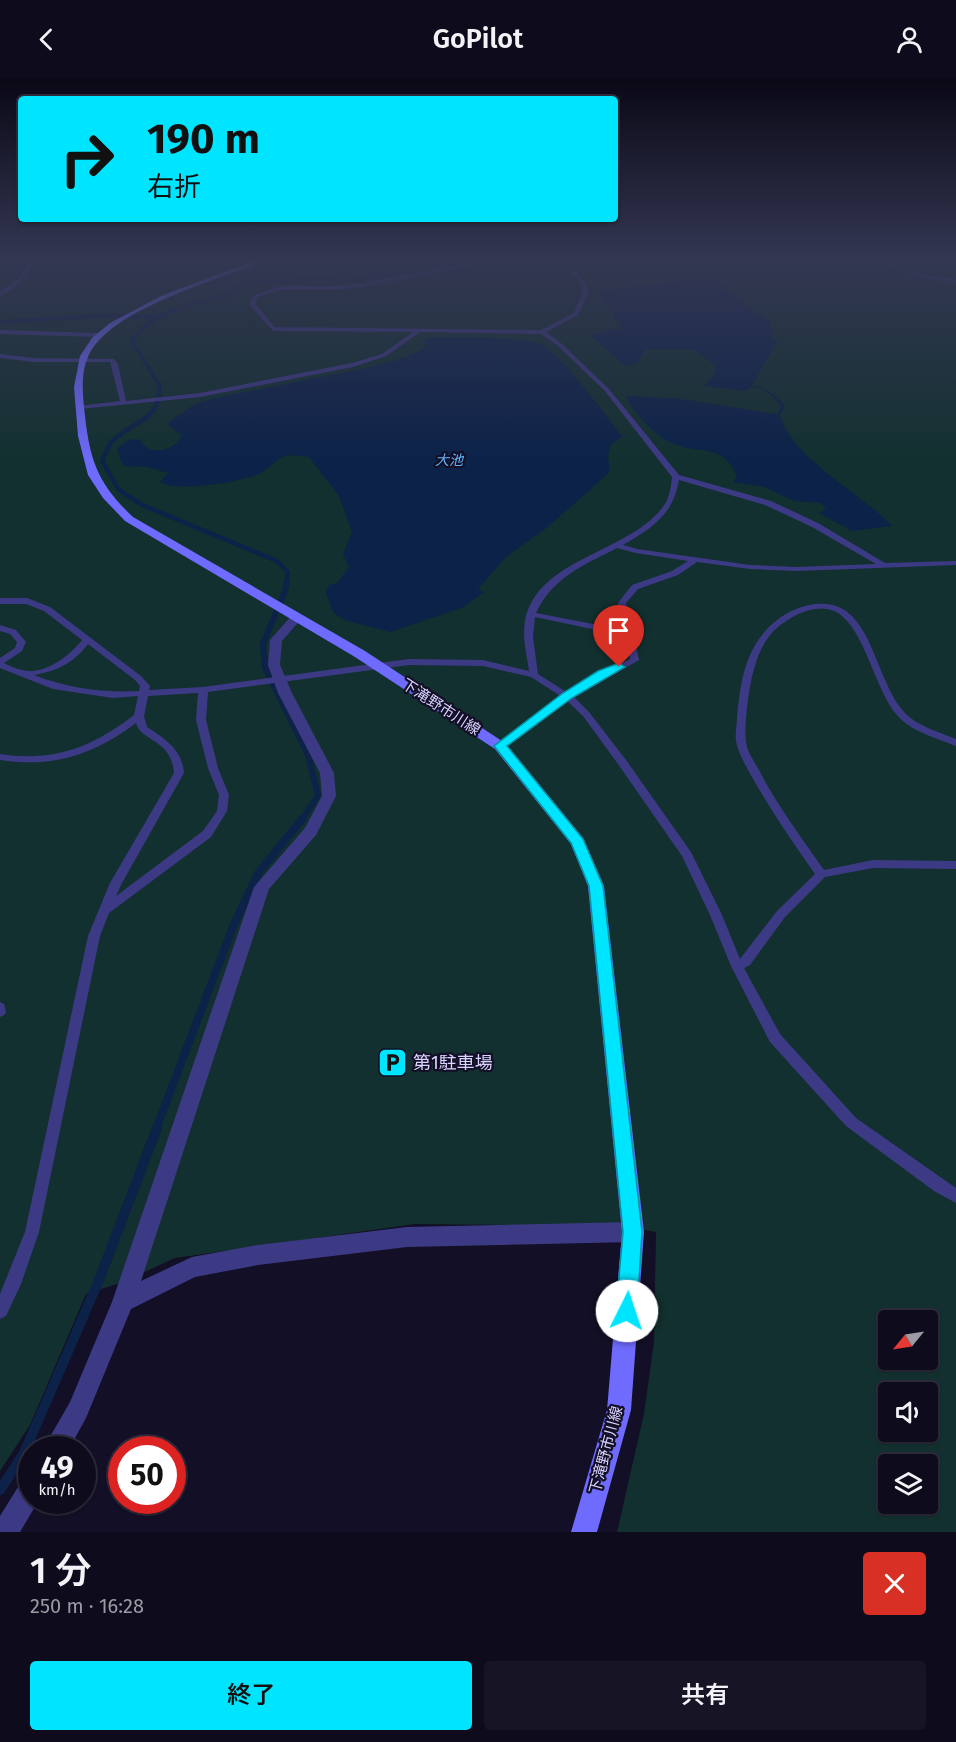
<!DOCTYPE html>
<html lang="ja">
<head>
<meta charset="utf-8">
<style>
  :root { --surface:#0e0b1c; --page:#171425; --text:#f1f3f6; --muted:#9b9ba3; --line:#2e2b3b; --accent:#00e5ff }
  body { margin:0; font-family:"Fira Sans","Noto Sans JP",sans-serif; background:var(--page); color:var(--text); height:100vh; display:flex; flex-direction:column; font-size:22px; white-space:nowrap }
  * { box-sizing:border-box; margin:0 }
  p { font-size:20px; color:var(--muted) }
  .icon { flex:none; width:33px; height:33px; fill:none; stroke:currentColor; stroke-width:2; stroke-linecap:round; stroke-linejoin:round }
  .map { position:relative; height:1454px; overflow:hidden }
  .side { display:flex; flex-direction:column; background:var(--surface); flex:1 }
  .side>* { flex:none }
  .guide { position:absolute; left:18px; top:18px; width:600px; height:126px; border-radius:6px; box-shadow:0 2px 4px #0004,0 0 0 2px var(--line); background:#00e5ff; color:#111; overflow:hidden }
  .needle { width:39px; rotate:240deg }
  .tools { position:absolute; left:878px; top:1232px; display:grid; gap:12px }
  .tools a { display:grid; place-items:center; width:60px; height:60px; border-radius:6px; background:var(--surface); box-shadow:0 2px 4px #0004,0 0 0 2px var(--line); font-size:30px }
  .speed { position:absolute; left:18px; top:1358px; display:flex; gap:12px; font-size:30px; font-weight:700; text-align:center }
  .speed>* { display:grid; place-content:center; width:78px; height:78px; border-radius:50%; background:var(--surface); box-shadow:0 2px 4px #0004,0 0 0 2px var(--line); line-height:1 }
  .speed small { font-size:15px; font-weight:400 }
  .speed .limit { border:9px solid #d22; background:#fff; color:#111 }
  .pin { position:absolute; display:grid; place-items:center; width:51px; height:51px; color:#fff; margin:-62px -26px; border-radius:50% 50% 50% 0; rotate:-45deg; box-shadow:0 0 6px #0007 }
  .pin .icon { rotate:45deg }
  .me { position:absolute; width:66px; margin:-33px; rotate:4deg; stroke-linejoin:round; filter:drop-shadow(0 0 4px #0008) }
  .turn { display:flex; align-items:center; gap:21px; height:126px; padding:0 30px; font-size:27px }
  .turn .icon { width:78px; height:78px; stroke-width:2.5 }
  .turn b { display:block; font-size:42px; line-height:51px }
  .round { display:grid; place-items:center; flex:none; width:63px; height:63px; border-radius:6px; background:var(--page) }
  .overview { display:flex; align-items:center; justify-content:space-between; height:102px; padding:0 30px }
  h1 { font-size:36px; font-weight:600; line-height:45px }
  .cta { display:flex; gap:12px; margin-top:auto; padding:12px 30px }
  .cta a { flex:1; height:69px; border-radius:6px; background:var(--accent); color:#111; font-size:24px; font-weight:600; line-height:69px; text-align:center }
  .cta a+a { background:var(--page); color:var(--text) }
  header { display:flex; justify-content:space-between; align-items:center; height:78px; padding:0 30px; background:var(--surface); font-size:27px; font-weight:600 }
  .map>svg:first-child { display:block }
</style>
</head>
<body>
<header><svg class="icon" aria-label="back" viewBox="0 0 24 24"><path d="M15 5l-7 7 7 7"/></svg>GoPilot<svg class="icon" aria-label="person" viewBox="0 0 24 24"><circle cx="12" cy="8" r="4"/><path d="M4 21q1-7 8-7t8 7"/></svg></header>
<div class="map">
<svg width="956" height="1454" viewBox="0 0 956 1454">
  <rect width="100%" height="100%" fill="#130f26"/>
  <path fill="#12302f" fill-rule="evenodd" d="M0,182H956V1454H617L644,1336L654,1264L656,1154L622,1148L415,1146L175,1180L123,1204L86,1216L30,1347L0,1393ZM888,1242H927V1281H888ZM888,1314H927V1353H888ZM888,1386H927V1425H888Z"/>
  <g fill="#0c2248">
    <path d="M587,182H649L659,186L702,192L712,197L729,214L741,220L747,228L769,243L773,260L777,264L752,307C767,311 775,316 785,328L780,337C794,383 860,414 892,448L852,453L819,435L826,430L821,425L794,423L764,409L733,404L737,398C723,364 699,377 674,366C655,358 635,336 625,318L681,321L777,336L781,329C774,318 758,302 745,313L704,308L713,299L716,288L696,273L687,271H645L638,285L625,288L591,258L603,253L619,251L622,248L614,239L613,231C607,228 600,220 600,213L704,200L708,198C670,179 616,206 587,182Z"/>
    <path d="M431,259C451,259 527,259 541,266C563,279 606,337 622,359L611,366L608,378L610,394L544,452L507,478L478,511L484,514L464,529L390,554L344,542L333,534L326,515L329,507L337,505L349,489L343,476L352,454L339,418L309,379L287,377C275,381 268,393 256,397C239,404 175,415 160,404L168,395L147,389L123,388L117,371L118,369L131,361L140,362C142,364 143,367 146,369C157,377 178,369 181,358L169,347L170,343L195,326L215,320L366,290L404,280L425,270L424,262Z"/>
  </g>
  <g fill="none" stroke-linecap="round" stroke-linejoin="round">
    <g stroke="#0c2248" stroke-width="4">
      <polyline points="0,244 95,238 159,239"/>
      <path d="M158,322L160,308L134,267L133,261C156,231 193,227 227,217L233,209L245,205L320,201L350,203L455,182"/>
    </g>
    <path stroke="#0c2248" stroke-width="4.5" d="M158,321C154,344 122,349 110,366C107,371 105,377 102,383L118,411L142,427L277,483L288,494L286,504"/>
    <polyline stroke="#0c2248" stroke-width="6" points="287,503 285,513 263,566 265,590 308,677 318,717 302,742"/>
    <polyline stroke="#0c2248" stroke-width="8" points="156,1051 234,846 259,794 303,740"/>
    <polyline stroke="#0c2248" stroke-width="10" points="0,1412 24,1375 99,1202 157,1050"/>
    <g fill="#3d3a85" fill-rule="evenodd">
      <path d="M31,182H35C27,197 17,211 0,218V214L18,201Z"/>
      <path d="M501,182L363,209L335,212H280L258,219L255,226L275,249L541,252L574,235L583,213L580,204L561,182H565L584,203L589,213L578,237L546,254L562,266L609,311L679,397L771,423L818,445L885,485L956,483V487L797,493L750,491L697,484L678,497L638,511L626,525L639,582L574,619L589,634L626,682L691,774L722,837L740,881L777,833L815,796C791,762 768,728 748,692C744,684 739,676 737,667C734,658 737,649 737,640C740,603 746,566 777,542C793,529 821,520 841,530C873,546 879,607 904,634C917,648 939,654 956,661V668L953,667C934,659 910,653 897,637C874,611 864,546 834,533C816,525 793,537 779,548C762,562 755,584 751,604C748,619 744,649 746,663C747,674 754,683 759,692C777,727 801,759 824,792L873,782L956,783V791L873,790L825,799L785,839L750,887L744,890L780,956L856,1040L956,1110V1125L934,1113L846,1048L770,964L731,888L710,837L682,778L618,686L583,638L567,623L503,670H497L495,668L497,666L562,619L531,599L483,588L409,587L208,614L206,642L218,690L229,717L227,733L211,759L109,835L100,858L39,1154L21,1206L6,1238L0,1241V1216L25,1154L88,858L110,805L174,695C171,660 141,664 136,645C94,677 52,690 0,682V676C54,684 91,670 134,637L138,618L113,620L53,611L0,590V580L15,570L17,564L10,556L0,553V547L16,552L26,564L22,573L4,585C10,588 16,591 22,592C43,598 70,578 82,562L44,533L26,526H0V520H27L50,529L141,598L150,608L149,612L203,609L409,581L483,582L529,593C527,577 522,560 525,543C537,479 632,475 665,426C670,418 671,408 672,399L605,313L558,268L541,256L420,254L386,278L353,289L200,319L80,331L77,329L78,328L120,323L110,284H34L0,280V276L34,280L114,281L118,286L126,323L200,315L352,285L382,276L413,254L273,253L249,226L254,217L280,208H335L363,205L478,183ZM679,402L765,427L812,449L876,486L797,489L750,487L637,471L623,467C652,450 673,437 679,402ZM617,470L636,475L688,483L672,493L632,507L618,525L624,552L536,535C553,499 584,487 617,470ZM535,539L625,558L630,581L596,598L568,615L538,596L533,559ZM88,566L135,602L140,608L139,613C104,615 67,610 34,597C57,593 74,585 88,566ZM198,615L196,642L208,690L219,717L217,733L203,753L116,818L122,805L184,695C182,671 165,661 147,649L144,638L148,618Z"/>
      <polygon points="868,182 874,182 928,198 956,201 956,205 925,200"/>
      <polygon points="0,924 4,926 6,934 4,937 0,939"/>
    </g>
    <g fill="#3d3a85" fill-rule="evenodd">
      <polygon points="0,252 98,255 102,257 98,259 0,256"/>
      <polygon points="297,535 303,539 282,563 280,587 292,615 334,695 336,718 316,757 269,811 141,1203 192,1179 258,1167 407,1149 633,1144 641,1147 644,1154 641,1161 633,1164 407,1169 258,1187 195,1199 131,1231 86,1340 69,1371 43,1371 70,1324 112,1224 254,809 305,750 322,718 320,695 278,615 268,587 270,562 293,536"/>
      <polygon points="32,1398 32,1422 39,1422 20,1454 0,1454 0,1438 23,1401"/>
    </g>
    <path fill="#6f6bff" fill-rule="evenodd" d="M256,182H265C254,190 237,193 223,198C184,213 105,239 88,279C80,297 83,320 85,338C90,384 99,407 133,439L365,573L505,665L583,760L604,808L644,1154L631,1332L597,1454H571L607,1332L622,1154L588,808L571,766L495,671L355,579L125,443L103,420L88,397L78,358L74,309L80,278L92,260L110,245L161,218Z"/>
  </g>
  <linearGradient id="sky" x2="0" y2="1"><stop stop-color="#0a0815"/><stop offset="0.47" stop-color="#333752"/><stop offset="1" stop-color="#333752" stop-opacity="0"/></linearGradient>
  <rect width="956" height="385" fill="url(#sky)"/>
  <polygon fill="#00e5ff" stroke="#0095a6" stroke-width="1.5" points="619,585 625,589 572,620 507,668 583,761 603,808 642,1154 637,1233 634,1240 627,1243 619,1240 616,1233 623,1154 589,808 571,765 494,668 563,615 598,593"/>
  <defs>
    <symbol id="parking-square" viewBox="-11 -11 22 22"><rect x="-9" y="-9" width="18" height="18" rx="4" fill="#00e5ff" stroke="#130f26"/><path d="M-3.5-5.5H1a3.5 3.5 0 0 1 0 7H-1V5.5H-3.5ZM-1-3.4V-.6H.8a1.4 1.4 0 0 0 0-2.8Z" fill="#111"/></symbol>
  </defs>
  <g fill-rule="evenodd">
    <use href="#parking-square" x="376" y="968" width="33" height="33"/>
  </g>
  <g text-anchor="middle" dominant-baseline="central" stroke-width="4.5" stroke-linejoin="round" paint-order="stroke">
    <g font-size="14" font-style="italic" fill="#62b6ff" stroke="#130f26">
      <text x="449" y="382">大池</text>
    </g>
    <g font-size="15" fill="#d9d4ff" stroke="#130f26">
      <text transform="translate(441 629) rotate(33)">下滝野市川線</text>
      <text transform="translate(606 1372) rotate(-75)">下滝野市川線</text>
    </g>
    <g font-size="18" fill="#d9d4ff" stroke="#130f26" text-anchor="start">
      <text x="413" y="985">第1駐車場</text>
    </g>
  </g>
</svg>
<div class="tools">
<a><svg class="needle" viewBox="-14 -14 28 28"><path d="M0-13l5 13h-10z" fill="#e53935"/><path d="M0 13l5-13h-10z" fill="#9b9ba3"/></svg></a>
<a><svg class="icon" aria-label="sound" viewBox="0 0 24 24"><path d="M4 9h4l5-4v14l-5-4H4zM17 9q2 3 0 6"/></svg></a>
<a><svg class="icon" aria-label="layers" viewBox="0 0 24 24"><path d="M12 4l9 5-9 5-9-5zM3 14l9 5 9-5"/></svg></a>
</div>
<div class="speed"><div>49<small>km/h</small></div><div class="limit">50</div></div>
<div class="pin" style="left:619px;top:589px;background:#d93025"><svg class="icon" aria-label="arrive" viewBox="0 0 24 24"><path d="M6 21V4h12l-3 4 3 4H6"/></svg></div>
<svg class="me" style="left:627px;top:1233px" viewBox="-20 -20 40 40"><circle r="19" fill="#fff"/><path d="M0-13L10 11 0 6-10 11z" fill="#00e5ff"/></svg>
<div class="guide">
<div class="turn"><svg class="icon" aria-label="right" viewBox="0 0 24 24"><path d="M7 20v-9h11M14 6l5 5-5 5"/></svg><div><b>190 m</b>右折</div></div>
</div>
</div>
<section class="side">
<div class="overview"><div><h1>1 分</h1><p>250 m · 16:28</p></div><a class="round" style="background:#d93025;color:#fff"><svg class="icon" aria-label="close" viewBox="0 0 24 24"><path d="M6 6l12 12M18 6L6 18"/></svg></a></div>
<div class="cta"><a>終了</a><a>共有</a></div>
</section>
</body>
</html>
